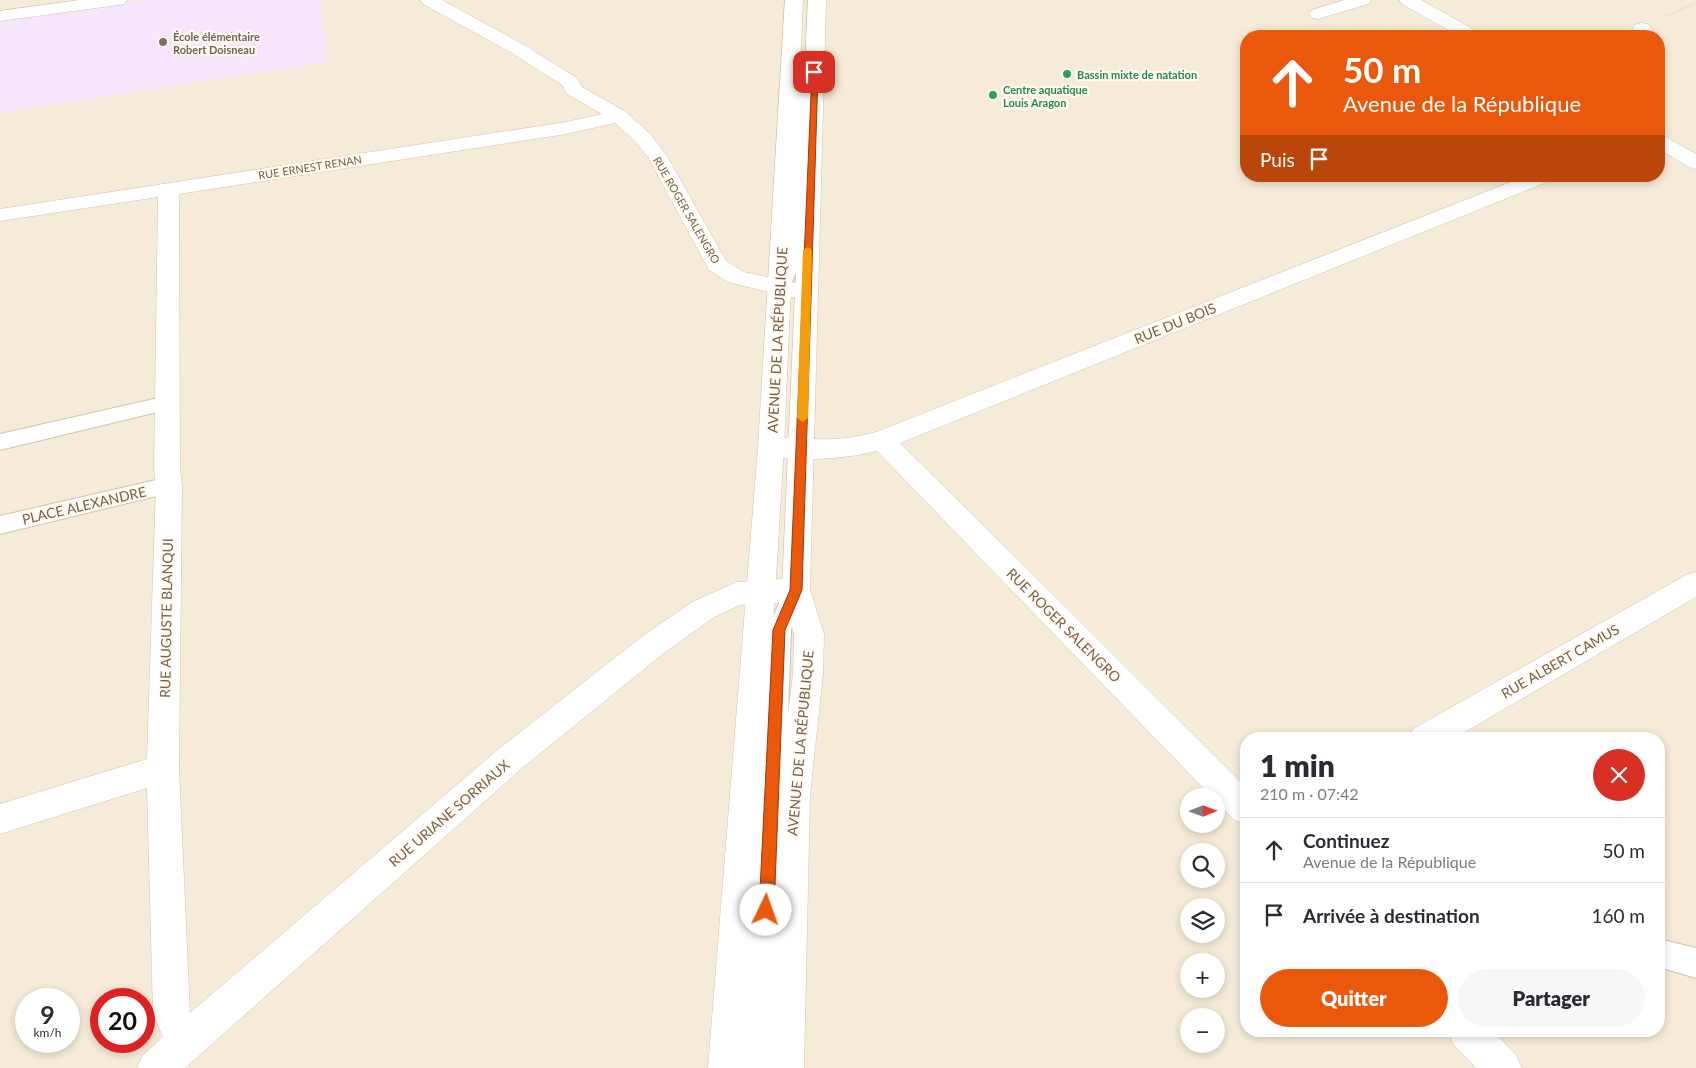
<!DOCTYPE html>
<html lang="fr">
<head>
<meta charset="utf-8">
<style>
  :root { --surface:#fff; --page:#f7f7f7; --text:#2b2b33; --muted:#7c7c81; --line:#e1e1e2; --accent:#ea580c }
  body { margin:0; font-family:Lato,sans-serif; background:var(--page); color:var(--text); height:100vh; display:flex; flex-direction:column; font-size:19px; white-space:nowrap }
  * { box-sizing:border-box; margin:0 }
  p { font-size:16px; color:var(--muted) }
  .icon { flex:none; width:28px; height:28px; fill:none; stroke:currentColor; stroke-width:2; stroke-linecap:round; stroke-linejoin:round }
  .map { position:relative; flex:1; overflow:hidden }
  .drawer { position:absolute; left:1240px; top:732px; width:425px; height:305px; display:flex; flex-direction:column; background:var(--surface); border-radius:20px; box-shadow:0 2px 8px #0003 }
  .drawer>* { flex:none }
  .guide { position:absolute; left:1240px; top:30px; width:425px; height:152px; border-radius:20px; box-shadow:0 2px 8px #0003; background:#ea580c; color:#fff; overflow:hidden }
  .needle { width:32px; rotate:89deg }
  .tools { position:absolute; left:1180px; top:788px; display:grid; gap:10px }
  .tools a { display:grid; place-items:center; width:45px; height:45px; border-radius:50%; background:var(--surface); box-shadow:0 2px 8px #0003; font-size:25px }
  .speed { position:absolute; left:15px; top:988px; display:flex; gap:10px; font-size:25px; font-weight:700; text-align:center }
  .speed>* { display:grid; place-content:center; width:65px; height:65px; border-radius:50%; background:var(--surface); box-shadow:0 2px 8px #0003; line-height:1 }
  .speed small { font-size:12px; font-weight:400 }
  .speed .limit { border:8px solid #d22; background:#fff; color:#111 }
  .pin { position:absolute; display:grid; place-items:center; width:42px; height:42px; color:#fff; margin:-21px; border-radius:10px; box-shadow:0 2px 8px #0006 }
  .me { position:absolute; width:55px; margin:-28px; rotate:3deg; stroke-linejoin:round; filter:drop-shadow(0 0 4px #0008) }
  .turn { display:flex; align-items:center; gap:18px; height:105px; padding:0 20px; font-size:22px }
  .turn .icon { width:65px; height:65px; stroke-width:2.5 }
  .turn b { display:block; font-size:35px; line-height:42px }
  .then { display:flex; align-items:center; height:48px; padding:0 20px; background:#0003; gap:10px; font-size:19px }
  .round { display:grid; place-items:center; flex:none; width:52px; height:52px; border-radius:26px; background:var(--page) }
  .summary { display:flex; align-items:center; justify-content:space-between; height:85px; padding:0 20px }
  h1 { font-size:30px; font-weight:800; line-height:38px }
  .cta { display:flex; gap:10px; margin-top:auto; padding:10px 20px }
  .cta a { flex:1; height:58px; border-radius:30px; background:var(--accent); color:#fff; font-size:20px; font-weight:800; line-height:58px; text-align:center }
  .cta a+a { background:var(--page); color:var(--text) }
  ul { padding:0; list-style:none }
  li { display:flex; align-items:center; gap:15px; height:65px; padding:0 20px; border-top:1px solid var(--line) }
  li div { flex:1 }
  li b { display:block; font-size:19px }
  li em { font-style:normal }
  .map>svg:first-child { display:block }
</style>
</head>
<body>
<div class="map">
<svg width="1696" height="1068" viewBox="0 0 1696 1068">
  <rect width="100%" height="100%" fill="#fef8ea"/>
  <g fill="#f6ebd8" fill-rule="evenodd">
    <polygon points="0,0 148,0 0,22"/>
    <path d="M321,0H1696V1068H0V113L327,62ZM1246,36H1659V176H1246ZM1246,739H1659V1031H1246ZM1189,796H1216V824H1189ZM1189,851H1216V879H1189ZM1189,906H1216V934H1189ZM1189,961H1216V989H1189ZM26,999H69V1041H26ZM101,999H144V1041H101ZM1189,1016H1216V1044H1189Z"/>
  </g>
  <polygon fill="#f5e6fb" points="148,0 321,0 327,62 0,113 0,22"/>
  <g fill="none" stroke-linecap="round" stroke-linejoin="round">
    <defs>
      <g id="lane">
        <polygon points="790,62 795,64 810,77 804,255 789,288 787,292 780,294 773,292 771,288 786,255 794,78 782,67 785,64"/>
        <polygon points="167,396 174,398 177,403 174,408 0,450 0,434"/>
        <polygon points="169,477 177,479 180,485 177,491 0,534 0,516"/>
        <polygon points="796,581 804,583 808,590 791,630 776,1068 744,1068 767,630 788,583"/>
        <polygon points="1659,939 1696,948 1696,978 1659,967"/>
      </g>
      <g id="street">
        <polygon points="80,0 127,0 124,4 118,5 0,21 0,11"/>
        <polygon points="420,0 442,0 524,45 577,78 582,87 626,112 650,134 667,156 726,261 744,272 815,287 818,292 815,297 807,299 780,295 728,282 709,270 648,157 636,142 615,123 566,134 179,194 180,468 182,485 179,769 190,1013 500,748 644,635 694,601 737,582 796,578 806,582 810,590 806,598 796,602 740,605 714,617 664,653 522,768 185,1068 137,1068 143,1055 163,1037 153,1013 147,788 0,834 0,804 147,759 156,485 154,468 158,197 0,221 0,209 566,122 602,114 567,94 562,85 512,53 423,4"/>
        <polygon points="1344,0 1371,0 1368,4 1318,19 1312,18 1309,14 1312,10"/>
        <polygon points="1399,0 1421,0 1478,32 1481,36 1459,36 1402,4"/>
        <polygon points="1642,23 1648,24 1656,36 1638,36 1633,28 1636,24"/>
        <polygon points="1659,135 1666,137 1696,154 1696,169 1689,167 1659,149"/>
        <path d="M1526,176H1555L1552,180L900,443L1246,787V824L1234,820L1216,801V796H1211L877,451C846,459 793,463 762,454L758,447L762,440C778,435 796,439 813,439C834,440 856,438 876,432Z"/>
        <polygon points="1696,572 1696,597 1453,739 1408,739 1413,729 1686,575"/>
        <polygon points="1448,1031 1493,1031 1516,1055 1522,1068 1476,1068 1453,1044"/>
      </g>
      <g id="secondary">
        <polygon points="785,0 803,0 784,447 746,1068 708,1068 758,447"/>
        <polygon points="808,0 826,0 810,590 824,634 823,674 810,795 804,1068 766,1068 778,795 793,674 794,634 782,590"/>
      </g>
    </defs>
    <use href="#lane" stroke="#d2c1ae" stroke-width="2"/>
    <use href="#street" stroke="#d2c1ae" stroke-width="1"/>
    <use href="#secondary" stroke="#d6c2ab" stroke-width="1"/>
    <polyline stroke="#dcbda1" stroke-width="2.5" stroke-dasharray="0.5 2.5" stroke-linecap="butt" points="1667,16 1696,3"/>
    <use href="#lane" fill="#fff" fill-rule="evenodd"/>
    <use href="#street" fill="#fff" fill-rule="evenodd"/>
    <use href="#secondary" fill="#fff" fill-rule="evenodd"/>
  </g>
  <polygon fill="#ea580c" stroke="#983908" points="812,71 818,72 802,590 785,630 774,910 772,915 766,917 761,915 759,910 773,630 790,590"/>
  <polygon fill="#f59e0b" points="808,247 812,250 808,418 803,422 797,418 803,250"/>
  <circle fill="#8d6e63" stroke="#fffbf2" stroke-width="2" cx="163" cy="42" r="5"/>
  <g fill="#2e9e5b" stroke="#fffbf2" stroke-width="2">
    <circle cx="1067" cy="74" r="5"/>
    <circle cx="993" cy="95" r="5"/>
  </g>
  <g text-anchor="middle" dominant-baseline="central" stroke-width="4.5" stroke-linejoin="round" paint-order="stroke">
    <g font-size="11" font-weight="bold" fill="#785e54" stroke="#fffbf2" text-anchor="start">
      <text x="173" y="36">École élémentaire<tspan x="173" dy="13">Robert Doisneau</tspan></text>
    </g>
    <g font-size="11" font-weight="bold" fill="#27864d" stroke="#fffbf2" text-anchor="start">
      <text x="1077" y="74">Bassin mixte de natation</text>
      <text x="1003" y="89">Centre aquatique<tspan x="1003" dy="13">Louis Aragon</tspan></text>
    </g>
    <g font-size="11" fill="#7c604a" stroke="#fffbf2">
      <text transform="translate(310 167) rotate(-9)">RUE ERNEST RENAN</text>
      <text transform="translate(687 210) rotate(60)">RUE ROGER SALENGRO</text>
    </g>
    <g font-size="14" fill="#7c604a" stroke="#fffbf2">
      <text transform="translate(1175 323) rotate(-22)">RUE DU BOIS</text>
      <text transform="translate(777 340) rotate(-87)">AVENUE DE LA RÉPUBLIQUE</text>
      <text transform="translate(84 505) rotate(-13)">PLACE ALEXANDRE</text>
      <text transform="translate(166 618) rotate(-89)">RUE AUGUSTE BLANQUI</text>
      <text transform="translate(1064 625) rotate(45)">RUE ROGER SALENGRO</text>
      <text transform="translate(1560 661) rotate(-30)">RUE ALBERT CAMUS</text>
      <text transform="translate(800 743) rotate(-85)">AVENUE DE LA RÉPUBLIQUE</text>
      <text transform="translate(449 813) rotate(-41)">RUE URIANE SORRIAUX</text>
    </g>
  </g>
</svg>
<div class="tools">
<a><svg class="needle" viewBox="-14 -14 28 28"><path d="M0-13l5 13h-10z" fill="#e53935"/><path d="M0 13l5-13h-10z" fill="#7c7c81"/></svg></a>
<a><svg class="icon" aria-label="search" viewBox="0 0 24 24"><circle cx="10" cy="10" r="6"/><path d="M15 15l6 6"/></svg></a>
<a><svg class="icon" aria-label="layers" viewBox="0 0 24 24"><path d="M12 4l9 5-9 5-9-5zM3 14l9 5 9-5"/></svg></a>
<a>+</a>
<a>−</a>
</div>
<div class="speed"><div>9<small>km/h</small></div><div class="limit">20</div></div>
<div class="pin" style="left:814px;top:72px;background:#d93025"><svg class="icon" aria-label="arrive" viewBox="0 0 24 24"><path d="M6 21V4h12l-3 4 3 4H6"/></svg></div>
<svg class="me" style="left:766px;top:910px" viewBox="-20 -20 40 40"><circle r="19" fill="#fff"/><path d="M0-13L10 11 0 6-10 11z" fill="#ea580c"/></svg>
<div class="guide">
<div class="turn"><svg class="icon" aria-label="ahead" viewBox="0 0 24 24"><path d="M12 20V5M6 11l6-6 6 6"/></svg><div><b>50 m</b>Avenue de la République</div></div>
<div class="then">Puis<svg class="icon" aria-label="arrive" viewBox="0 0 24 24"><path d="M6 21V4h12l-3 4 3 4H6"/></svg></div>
</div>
<section class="drawer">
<div class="summary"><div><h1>1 min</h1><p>210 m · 07:42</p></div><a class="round" style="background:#d93025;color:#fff"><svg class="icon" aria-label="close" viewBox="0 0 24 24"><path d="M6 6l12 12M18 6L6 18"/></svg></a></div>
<ul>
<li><svg class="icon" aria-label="ahead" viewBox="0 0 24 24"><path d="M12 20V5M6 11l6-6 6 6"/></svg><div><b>Continuez</b><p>Avenue de la République</p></div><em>50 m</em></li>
<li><svg class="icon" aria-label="arrive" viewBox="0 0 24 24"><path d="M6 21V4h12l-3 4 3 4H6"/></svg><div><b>Arrivée à destination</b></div><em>160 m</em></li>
</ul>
<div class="cta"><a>Quitter</a><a>Partager</a></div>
</section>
</div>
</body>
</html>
